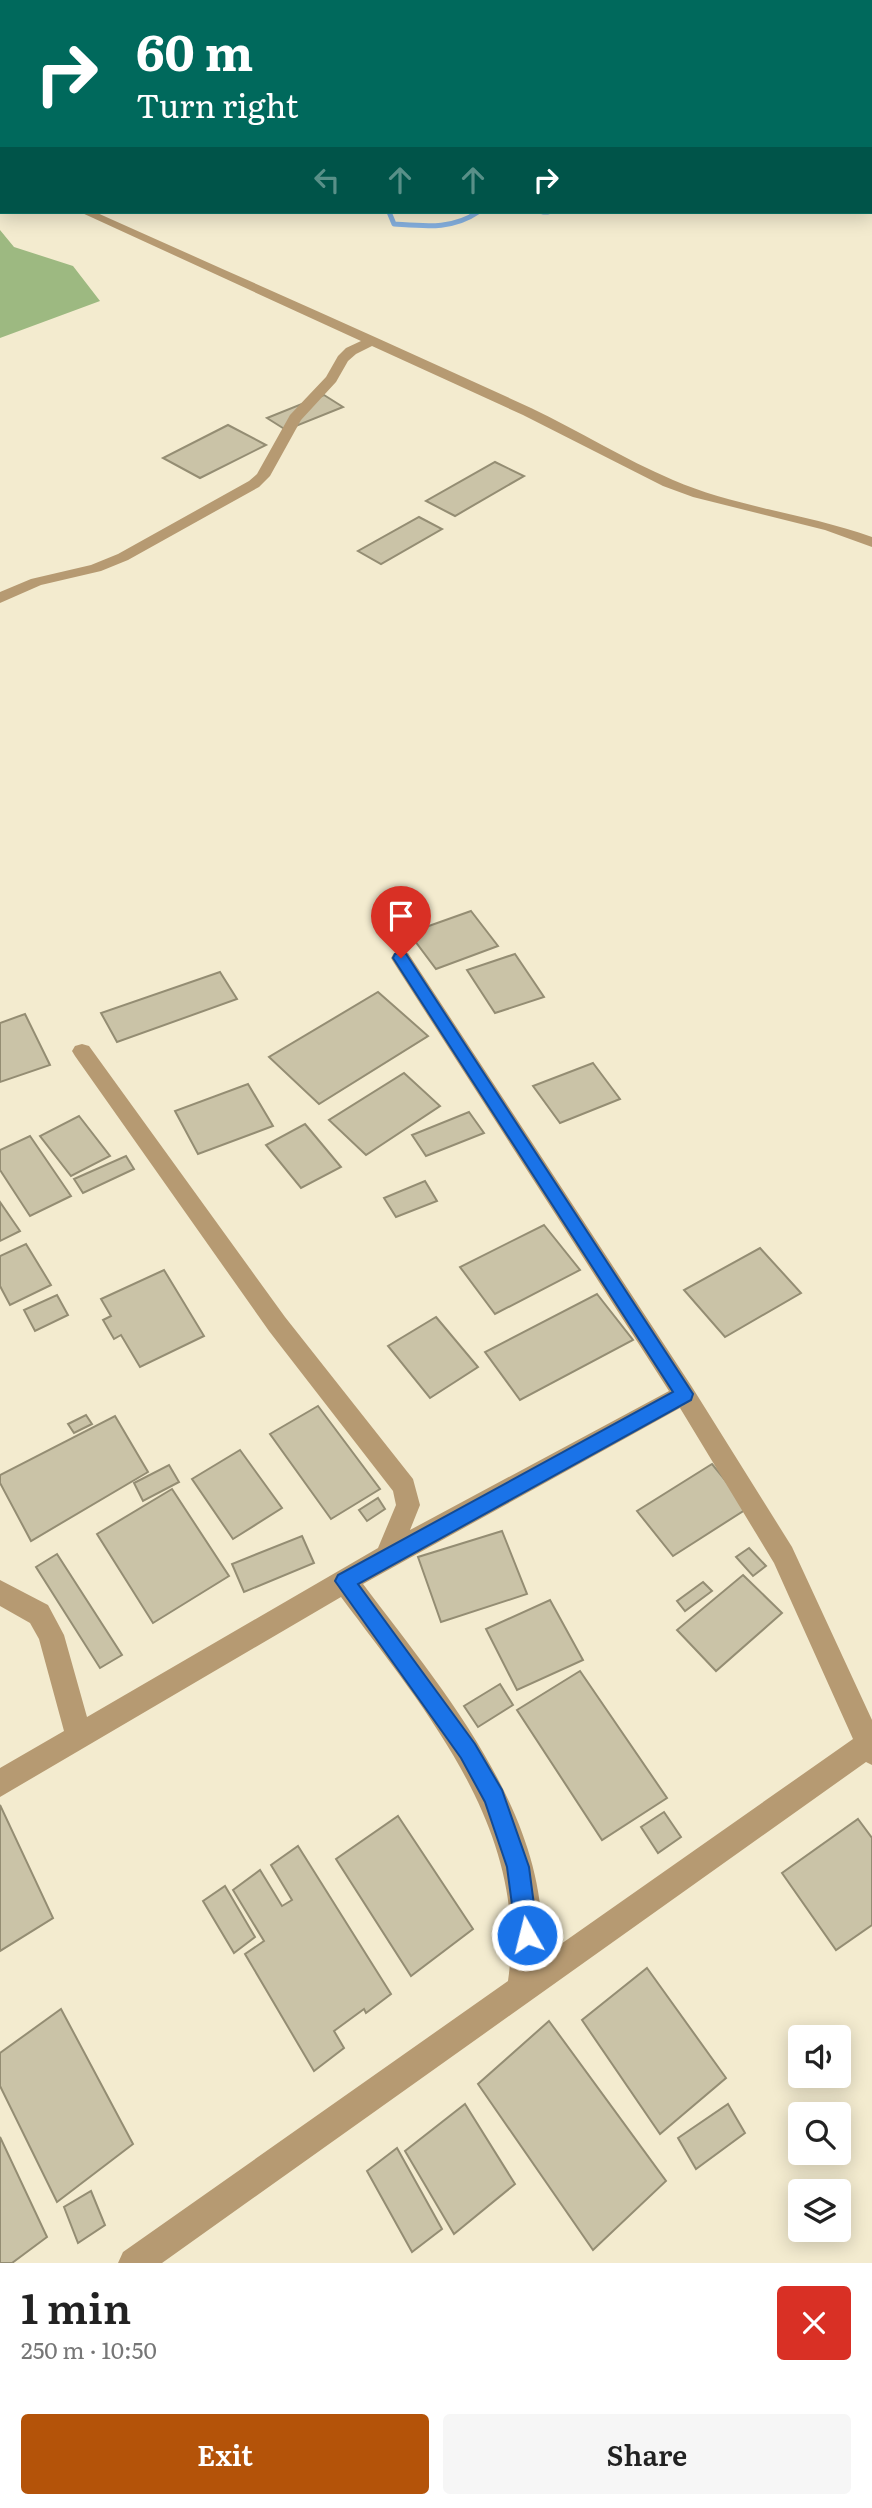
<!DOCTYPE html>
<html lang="en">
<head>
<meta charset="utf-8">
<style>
  :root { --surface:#fff; --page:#f6f6f6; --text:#222; --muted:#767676; --accent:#b45309 }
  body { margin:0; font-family:Literata,serif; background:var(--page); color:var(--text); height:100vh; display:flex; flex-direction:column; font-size:26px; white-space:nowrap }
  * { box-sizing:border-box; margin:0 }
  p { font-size:23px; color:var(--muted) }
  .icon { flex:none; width:38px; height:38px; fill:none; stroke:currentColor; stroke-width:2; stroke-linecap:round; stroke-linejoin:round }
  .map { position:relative; height:2263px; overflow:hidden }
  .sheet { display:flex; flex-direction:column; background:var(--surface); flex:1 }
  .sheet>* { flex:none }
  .banner { position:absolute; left:0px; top:0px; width:873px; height:214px; box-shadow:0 4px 18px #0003; background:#00695c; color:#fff; overflow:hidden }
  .buttons { position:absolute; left:788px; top:2025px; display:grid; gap:14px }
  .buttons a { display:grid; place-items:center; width:63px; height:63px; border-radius:7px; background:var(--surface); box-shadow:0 4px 18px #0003; font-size:35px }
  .pin { position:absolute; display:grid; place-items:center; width:60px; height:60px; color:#fff; margin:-72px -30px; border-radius:50% 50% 50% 0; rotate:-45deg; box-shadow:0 0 7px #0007 }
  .pin .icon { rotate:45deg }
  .me { position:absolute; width:77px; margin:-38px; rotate:352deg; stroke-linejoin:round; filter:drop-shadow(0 0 5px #0008) }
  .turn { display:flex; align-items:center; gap:24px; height:147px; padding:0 21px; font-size:32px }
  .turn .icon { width:91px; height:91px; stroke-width:2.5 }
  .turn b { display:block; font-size:49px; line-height:60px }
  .lanes { display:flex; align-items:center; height:66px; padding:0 21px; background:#0003; justify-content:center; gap:35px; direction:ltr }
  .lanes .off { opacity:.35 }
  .round { display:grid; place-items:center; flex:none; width:74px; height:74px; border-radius:7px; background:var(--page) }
  .headline { display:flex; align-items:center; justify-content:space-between; height:119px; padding:0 21px }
  h1 { font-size:42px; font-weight:600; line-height:52px }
  .primary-button { display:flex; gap:14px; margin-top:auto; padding:14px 21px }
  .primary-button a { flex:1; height:80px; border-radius:7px; background:var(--accent); color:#fff; font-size:28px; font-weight:600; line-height:80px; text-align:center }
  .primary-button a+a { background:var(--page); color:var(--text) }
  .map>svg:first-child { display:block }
</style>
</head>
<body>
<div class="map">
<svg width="872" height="2263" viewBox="0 0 872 2263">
  <rect width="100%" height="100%" fill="#f3ebcf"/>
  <polygon fill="#9db981" points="0,230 14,247 73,266 100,301 0,338"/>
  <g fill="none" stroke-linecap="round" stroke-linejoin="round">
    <g stroke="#84afde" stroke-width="5">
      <path d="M389,212L394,224C424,226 452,230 478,212"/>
      <polyline points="543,212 548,212"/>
    </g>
  </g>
  <g fill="#cac3a7" stroke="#948d73" stroke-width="2">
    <polygon points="324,395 343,407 286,430 267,418"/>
    <polygon points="228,425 266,445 200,478 163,458"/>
    <polygon points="495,462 524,476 455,516 426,501"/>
    <polygon points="419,517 442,529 381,564 358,551"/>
    <polygon points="471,911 498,946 436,969 409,933"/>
    <polygon points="515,954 544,997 495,1013 467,970"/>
    <polygon points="220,972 237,999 117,1042 101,1013"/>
    <polygon points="378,992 428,1036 319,1104 269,1057"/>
    <polygon points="25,1014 50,1065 0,1082 0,1023"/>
    <polygon points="593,1063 620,1099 560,1123 533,1086"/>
    <polygon points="404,1073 440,1106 366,1155 329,1120"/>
    <polygon points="248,1084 273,1126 198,1154 175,1111"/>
    <polygon points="469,1112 484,1133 426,1156 412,1135"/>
    <polygon points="79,1116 110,1156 71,1176 40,1136"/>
    <polygon points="305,1124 341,1167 301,1188 266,1145"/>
    <polygon points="30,1136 71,1196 30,1216 0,1170 0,1150"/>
    <polygon points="126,1156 134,1169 83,1193 74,1179"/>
    <polygon points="425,1181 437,1201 396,1217 384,1198"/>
    <polygon points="0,1202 20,1231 0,1241"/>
    <polygon points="544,1225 580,1270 495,1314 460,1267"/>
    <polygon points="26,1244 51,1285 10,1305 0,1286 0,1256"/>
    <polygon points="760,1248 801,1293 725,1337 684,1290"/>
    <polygon points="164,1270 204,1336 140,1367 121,1335 114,1339 103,1320 111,1316 101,1299"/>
    <polygon points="597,1294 633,1340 520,1400 485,1352"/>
    <polygon points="57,1295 68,1315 35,1331 24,1310"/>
    <polygon points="436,1317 478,1367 430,1398 388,1346"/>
    <polygon points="318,1406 380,1489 331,1519 270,1434"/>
    <polygon points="86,1415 92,1424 74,1433 68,1424"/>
    <polygon points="115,1416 148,1472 31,1541 0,1483 0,1475"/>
    <polygon points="240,1450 282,1508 233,1539 192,1479"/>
    <polygon points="712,1464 748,1508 673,1556 637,1511"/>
    <polygon points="169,1465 179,1482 143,1501 134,1483"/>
    <polygon points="172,1489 229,1576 153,1623 97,1534"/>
    <polygon points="378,1498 385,1509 367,1521 359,1510"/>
    <polygon points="502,1531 527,1594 441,1622 418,1557"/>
    <polygon points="302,1536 314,1563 244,1592 232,1564"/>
    <polygon points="749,1548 766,1566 753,1576 736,1557"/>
    <polygon points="57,1554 122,1655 100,1668 36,1567"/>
    <polygon points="743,1575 782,1613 716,1671 677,1630"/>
    <polygon points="703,1582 712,1591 685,1611 677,1601"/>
    <polygon points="550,1600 583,1660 517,1690 486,1629"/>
    <polygon points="580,1671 667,1798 602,1840 517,1710"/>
    <polygon points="500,1684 513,1705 478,1727 464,1706"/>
    <polygon points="0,1805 53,1918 0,1951"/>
    <polygon points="664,1812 681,1837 658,1853 641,1827"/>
    <polygon points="398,1816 473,1929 411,1976 336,1859"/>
    <polygon points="858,1819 872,1838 872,1925 836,1950 782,1873"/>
    <polygon points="298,1846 391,1994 366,2013 364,2009 334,2031 344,2048 314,2071 245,1954 264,1941 233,1890 260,1870 282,1906 292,1900 271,1865"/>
    <polygon points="225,1886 255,1937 234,1953 203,1901"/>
    <polygon points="647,1968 726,2078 660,2134 582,2020"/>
    <polygon points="61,2009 133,2144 57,2202 0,2086 0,2053"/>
    <polygon points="549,2021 666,2181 593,2250 478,2084"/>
    <polygon points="465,2104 515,2184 454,2234 405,2151"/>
    <polygon points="728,2104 745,2133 696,2169 678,2138"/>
    <polygon points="0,2137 47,2237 12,2263 0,2263"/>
    <polygon points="397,2148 442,2229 412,2252 367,2171"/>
    <polygon points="91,2191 105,2225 78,2243 64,2207"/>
  </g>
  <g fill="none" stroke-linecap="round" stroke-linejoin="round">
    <g fill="#b69a72" fill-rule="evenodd">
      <polygon points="286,0 304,0 306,2 287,2"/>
      <polygon points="407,0 419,0 405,2"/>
      <rect x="0" y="174" width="2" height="6"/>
      <path d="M80,212H95C240,277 386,341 531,408C579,431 624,459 673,480C735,507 808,514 872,537V547L825,530L693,497L663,486L523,415L372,346L356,354L348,361L336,382L301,420L270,476L259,487L128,560L101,571L41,585L0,603V592L31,579L91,565L118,554L249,481L257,474L290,415L326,377L338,356L346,348L361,341Z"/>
      <path d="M401,951L408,953L692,1387L792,1547L872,1720V1765L866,1762L162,2263H118L123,2252L508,1981C530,1830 425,1710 341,1597L0,1797V1768L64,1731L39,1639L30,1623L0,1606V1580L48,1605L64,1635L87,1717L378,1548L396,1505L393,1491L269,1331L75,1056L72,1051L75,1046L82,1044L89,1046L285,1317L413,1479L420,1505L410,1530L669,1391L394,963L391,958L394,953ZM680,1408L774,1563L853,1739L541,1958C554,1818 441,1688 363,1584Z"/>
    </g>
  </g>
  <polygon fill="#1a73e8" stroke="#114b97" stroke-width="2" points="401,953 406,954 693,1394 691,1400 358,1584 475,1744 502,1790 529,1867 538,1935 535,1943 527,1946 519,1943 516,1935 507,1867 485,1802 461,1758 335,1581 338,1575 673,1392 395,961 393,958 395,954"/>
</svg>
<div class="buttons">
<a><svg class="icon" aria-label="sound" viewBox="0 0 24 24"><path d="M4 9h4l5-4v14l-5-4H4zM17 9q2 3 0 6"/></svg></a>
<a><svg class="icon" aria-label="search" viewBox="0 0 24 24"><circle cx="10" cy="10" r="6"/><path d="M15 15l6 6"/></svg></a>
<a><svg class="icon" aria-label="layers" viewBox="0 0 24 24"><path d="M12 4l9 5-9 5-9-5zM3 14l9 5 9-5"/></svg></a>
</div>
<div class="pin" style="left:401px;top:958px;background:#d93025"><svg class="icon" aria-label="arrive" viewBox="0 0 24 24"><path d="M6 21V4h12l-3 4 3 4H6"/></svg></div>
<svg class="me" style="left:527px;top:1935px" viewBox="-20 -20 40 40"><circle r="17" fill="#1a73e8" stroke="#fff" stroke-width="3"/><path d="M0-11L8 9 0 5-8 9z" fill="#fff"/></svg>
<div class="banner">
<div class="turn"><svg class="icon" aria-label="right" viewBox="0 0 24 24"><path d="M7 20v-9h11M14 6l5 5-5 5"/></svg><div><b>60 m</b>Turn right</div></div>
<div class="lanes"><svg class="icon off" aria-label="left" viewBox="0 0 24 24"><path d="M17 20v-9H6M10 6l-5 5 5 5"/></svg><svg class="icon off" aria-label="ahead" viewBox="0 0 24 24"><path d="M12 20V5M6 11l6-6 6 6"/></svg><svg class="icon off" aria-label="ahead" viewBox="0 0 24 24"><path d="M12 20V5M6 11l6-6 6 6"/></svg><svg class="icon" aria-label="right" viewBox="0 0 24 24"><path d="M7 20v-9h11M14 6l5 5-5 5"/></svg></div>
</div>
</div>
<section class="sheet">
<div class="headline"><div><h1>1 min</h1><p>250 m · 10:50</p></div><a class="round" style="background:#d93025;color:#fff"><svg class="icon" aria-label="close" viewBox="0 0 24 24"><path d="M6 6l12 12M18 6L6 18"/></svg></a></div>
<div class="primary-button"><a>Exit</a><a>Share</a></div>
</section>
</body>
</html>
